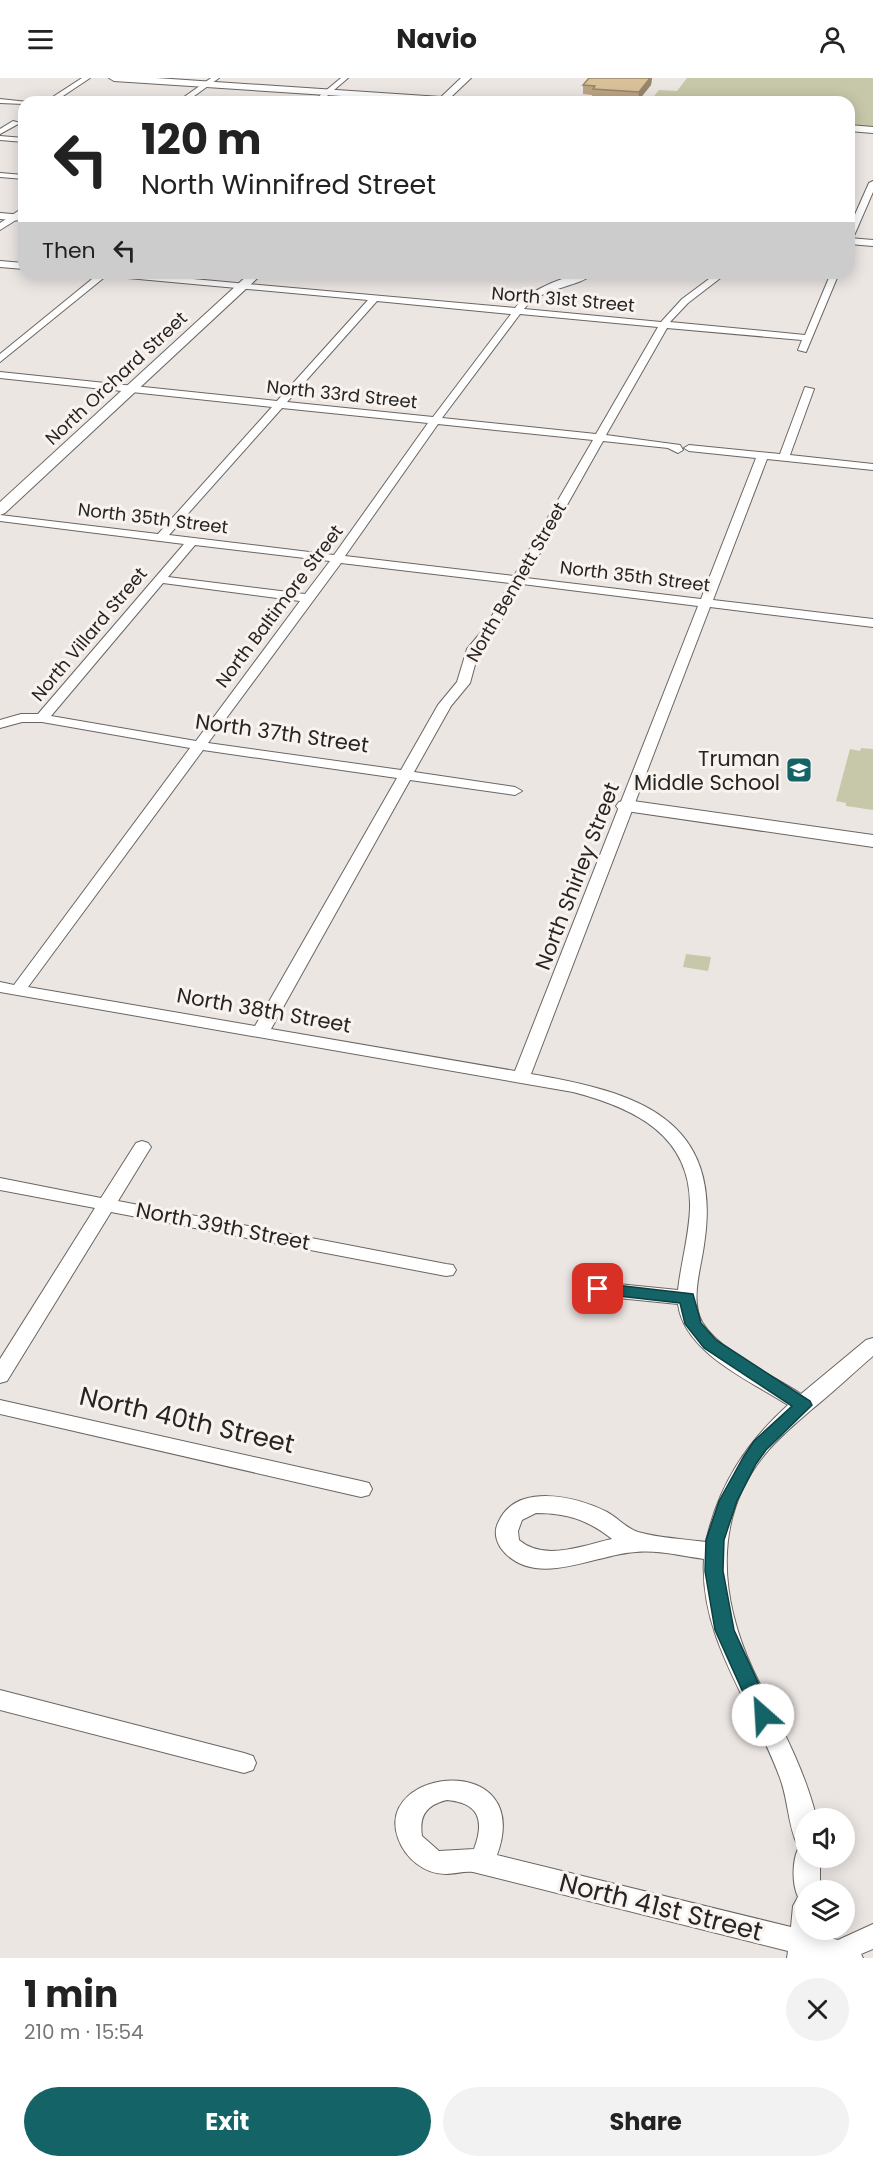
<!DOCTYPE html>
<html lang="en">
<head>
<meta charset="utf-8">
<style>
  :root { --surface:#fff; --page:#f2f2f2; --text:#222; --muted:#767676; --accent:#146367 }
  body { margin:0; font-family:Poppins,sans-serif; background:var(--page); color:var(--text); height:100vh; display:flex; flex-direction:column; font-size:22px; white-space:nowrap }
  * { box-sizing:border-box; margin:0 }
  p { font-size:20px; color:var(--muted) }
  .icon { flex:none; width:33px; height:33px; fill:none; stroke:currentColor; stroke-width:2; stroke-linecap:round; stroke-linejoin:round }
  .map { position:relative; height:1880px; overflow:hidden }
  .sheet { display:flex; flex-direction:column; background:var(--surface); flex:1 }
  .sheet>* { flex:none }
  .banner { position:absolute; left:18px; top:18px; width:837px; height:183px; border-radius:18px; box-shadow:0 3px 15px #0003; background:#fff; color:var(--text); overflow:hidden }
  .controls { position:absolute; left:795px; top:1730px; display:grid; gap:12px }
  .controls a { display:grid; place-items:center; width:60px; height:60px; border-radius:50%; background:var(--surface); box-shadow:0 3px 15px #0003; font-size:30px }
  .pin { position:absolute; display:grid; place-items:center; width:51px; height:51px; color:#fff; margin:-26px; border-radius:12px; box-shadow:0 3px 9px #0006 }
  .me { position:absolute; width:66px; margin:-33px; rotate:334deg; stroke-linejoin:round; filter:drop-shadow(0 0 4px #0008) }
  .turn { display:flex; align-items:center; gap:21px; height:126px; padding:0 24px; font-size:27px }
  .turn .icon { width:78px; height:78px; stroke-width:2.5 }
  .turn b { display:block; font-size:42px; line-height:51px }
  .then { display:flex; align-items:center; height:57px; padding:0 24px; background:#0003; gap:12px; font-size:22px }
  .round { display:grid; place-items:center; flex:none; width:63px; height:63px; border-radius:32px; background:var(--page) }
  .headline { display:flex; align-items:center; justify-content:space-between; height:102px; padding:0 24px }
  h1 { font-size:36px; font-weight:700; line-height:45px }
  .primary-button { display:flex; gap:12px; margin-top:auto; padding:12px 24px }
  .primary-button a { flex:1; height:69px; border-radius:36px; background:var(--accent); color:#fff; font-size:24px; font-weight:700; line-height:69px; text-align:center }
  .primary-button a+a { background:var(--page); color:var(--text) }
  header { display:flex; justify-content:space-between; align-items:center; height:78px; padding:0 24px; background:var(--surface); font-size:27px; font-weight:700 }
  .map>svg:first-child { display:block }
</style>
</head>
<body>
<header><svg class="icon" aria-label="menu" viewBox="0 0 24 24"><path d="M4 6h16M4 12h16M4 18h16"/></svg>Navio<svg class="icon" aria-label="person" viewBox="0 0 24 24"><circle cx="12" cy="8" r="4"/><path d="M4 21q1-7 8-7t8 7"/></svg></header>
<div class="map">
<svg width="873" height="1880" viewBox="0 0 873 1880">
  <rect width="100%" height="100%" fill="#ece6e3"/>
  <g fill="#c7c8a9">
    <polygon points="687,0 873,0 873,49 849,47 849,24 647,24 651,22 659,12 677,13"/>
    <polygon points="861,670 873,671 873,732 846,728 846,725 836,723 850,671 860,673"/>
    <polygon points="686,876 711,879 708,893 683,889"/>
  </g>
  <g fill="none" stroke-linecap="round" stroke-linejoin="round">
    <defs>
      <g id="street">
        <polygon points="82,0 90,0 54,24 45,24"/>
        <polygon points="211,0 219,0 186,24 177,24"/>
        <polygon points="341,0 348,0 320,24 312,24"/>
        <polygon points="0,21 28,24 24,24 24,26 0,25"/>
        <polygon points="13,43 20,45 0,56 0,51"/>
        <polygon points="0,58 24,60 24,64 0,62"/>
        <polygon points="0,95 24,97 24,101 0,99"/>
        <polygon points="873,103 873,114 853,160 849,163 849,150 869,105"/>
        <polygon points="21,131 24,131 24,137 0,152 0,145"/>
        <polygon points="0,183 24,185 24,191 0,189"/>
        <path d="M94,195H127L515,230C531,210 570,195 595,195C575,211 541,209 524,231L661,244L682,221L717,195H727L688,225L670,244L805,257L831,195H839L806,274L798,272L802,262L667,250L606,357L680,367L683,372L678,375L668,370L603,363L526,500L701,521L756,380L689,373L684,370L689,367L780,376L805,309L814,311L790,377L873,386V392L767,381L713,522L873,541V549L710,529L531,996C635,1014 724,1039 704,1167C701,1190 690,1222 702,1244C720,1274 772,1297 801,1316L866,1262L873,1260V1278C852,1296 832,1315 811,1332C795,1346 779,1359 765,1376C712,1441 720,1520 753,1592C776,1640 803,1686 816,1738L806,1740V1779H820V1812H806V1851H816V1856L838,1862L873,1846V1871L861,1876L863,1880H787L788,1873L473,1794C464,1793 455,1796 446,1796C424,1796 405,1780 398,1760C373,1689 535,1672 497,1777L791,1849L793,1828L798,1819C792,1806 792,1784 798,1771L805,1769L797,1766C788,1747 788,1721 780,1700C754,1628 699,1561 704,1481C682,1478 659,1472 636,1474C596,1476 539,1510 505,1475C497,1467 493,1455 498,1445C515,1404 576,1418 607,1434C618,1440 626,1450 638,1454C659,1460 684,1461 706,1464C718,1408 746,1365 788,1327C751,1303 684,1275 678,1226L598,1218L591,1216L588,1211L591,1206L598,1204L678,1212C681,1185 689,1158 690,1130C692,1057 634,1030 573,1014L0,914V904L14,907L190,670L42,644H22L0,650V642L21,636H38L184,466L0,443V437L158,456L272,329L0,300V294L277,323L368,222L106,198L0,284V276L97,197ZM377,223L511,236L433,339L287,324ZM520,236L658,249L596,356L442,340ZM282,330L428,345L334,477L169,457ZM438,346L593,362L514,498L345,478ZM195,467L330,483L305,516L168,499ZM341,485L510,505L487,547L467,571L457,604L438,627L401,692L208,665ZM163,505L300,523L196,663L51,638ZM522,506L698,528L515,993L271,951L410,702L515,717L522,713L515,709L414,694L451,628L470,605L479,572L498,548ZM203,672L397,700L255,948L28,909ZM536,1435C567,1435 588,1442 612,1461C583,1467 545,1484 519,1462L518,1453L522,1442ZM447,1722C479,1725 485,1742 474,1771L439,1773L422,1758C419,1738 426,1727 447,1722Z"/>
        <polygon points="142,1063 148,1065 151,1069 118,1123 446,1186 453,1187 456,1192 453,1197 446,1198 111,1134 7,1303 0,1305 0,1281 95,1130 0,1112 0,1100 101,1120 136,1065"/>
        <polygon points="0,1322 361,1403 369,1405 372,1411 369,1417 361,1419 0,1336"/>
        <polygon points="0,1612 244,1675 253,1678 256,1685 253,1692 244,1695 0,1632"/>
      </g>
      <g id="secondary">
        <polygon points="109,0 156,0 441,19 461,0 471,0 451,19 477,21 482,24 433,24 114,3"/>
        <polygon points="849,47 873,49 873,55 849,53"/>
        <polygon points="0,135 24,137 24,143 0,141"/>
        <polygon points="849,160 873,162 873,168 849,166"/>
        <polygon points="250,195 263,195 5,435 0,437 0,424"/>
        <polygon points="626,722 873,757 873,769 619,732 616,728 619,724"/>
      </g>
    </defs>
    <use href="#street" stroke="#6b6663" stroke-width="2"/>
    <use href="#secondary" stroke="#6b6663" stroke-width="2"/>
    <use href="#street" fill="#fff" fill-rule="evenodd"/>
    <use href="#secondary" fill="#fff" fill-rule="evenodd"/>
  </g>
  <polygon fill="#bba584" points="589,0 652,0 651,7 638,23 592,20 592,17 583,16 583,7"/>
  <polygon fill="#98866b" points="650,0 652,0 651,7 638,23 639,14"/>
  <polygon fill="#d9c099" stroke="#98866b" stroke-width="1.5" points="589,0 650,0 639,14 593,11 595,8 583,7"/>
  <polygon fill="#146367" stroke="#0d4043" stroke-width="1.5" points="598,1205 693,1216 701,1245 716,1262 810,1323 812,1327 766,1372 756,1386 737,1423 724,1462 723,1493 734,1552 773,1637 770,1643 763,1645 756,1643 715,1552 705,1493 706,1462 719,1423 744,1378 754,1363 792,1328 704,1270 685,1246 680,1225 592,1215 590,1211 592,1207"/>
  <defs>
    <symbol id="school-square" viewBox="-11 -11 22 22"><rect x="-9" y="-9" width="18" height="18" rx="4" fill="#146367" stroke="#f9f3f0"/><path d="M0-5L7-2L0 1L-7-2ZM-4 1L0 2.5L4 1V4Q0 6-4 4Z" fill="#fff"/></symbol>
  </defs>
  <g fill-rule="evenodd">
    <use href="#school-square" x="784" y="677" width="30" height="30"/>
  </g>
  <g text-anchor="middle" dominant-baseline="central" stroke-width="6" stroke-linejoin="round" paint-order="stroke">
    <g font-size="18" fill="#272524" stroke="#f9f3f0">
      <text transform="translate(563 221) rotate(5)">North 31st Street</text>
      <text transform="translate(116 300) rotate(-43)">North Orchard Street</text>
      <text transform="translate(342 316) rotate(6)">North 33rd Street</text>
      <text transform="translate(153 440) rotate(7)">North 35th Street</text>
      <text transform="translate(635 498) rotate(7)">North 35th Street</text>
      <text transform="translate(516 504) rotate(-60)">North Bennett Street</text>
      <text transform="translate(279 528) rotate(-53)">North Baltimore Street</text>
      <text transform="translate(89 556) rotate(-50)">North Villard Street</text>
    </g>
    <g font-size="21" fill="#272524" stroke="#f9f3f0">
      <text transform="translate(282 655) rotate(8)">North 37th Street</text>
      <text transform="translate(577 798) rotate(-69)">North Shirley Street</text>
      <text transform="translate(264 932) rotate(10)">North 38th Street</text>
      <text transform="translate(223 1148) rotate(11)">North 39th Street</text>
    </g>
    <g font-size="21" fill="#272524" stroke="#f9f3f0" text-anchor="end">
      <text x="780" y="680">Truman<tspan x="780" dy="24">Middle School</tspan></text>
    </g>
    <g font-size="26" fill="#272524" stroke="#f9f3f0">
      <text transform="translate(187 1342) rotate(13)">North 40th Street</text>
      <text transform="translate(661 1829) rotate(14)">North 41st Street</text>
    </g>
  </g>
</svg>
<div class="controls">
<a><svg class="icon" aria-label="sound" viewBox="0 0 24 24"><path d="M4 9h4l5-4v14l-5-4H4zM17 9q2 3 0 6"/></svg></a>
<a><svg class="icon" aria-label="layers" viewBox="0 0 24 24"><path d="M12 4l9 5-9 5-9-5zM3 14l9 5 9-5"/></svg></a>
</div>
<div class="pin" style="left:598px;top:1211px;background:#d93025"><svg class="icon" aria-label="arrive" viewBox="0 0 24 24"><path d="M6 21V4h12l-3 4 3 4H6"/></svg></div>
<svg class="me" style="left:763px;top:1637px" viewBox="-20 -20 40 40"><circle r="19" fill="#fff"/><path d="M0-13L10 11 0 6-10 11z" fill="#146367"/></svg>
<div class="banner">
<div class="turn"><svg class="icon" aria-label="left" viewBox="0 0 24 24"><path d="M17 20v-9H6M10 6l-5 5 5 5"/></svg><div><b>120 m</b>North Winnifred Street</div></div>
<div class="then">Then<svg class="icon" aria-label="left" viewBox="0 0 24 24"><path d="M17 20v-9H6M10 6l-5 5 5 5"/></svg></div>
</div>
</div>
<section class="sheet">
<div class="headline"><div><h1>1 min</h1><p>210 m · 15:54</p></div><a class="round"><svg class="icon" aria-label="close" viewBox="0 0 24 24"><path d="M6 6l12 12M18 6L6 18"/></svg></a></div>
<div class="primary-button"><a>Exit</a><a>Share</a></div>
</section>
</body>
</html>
